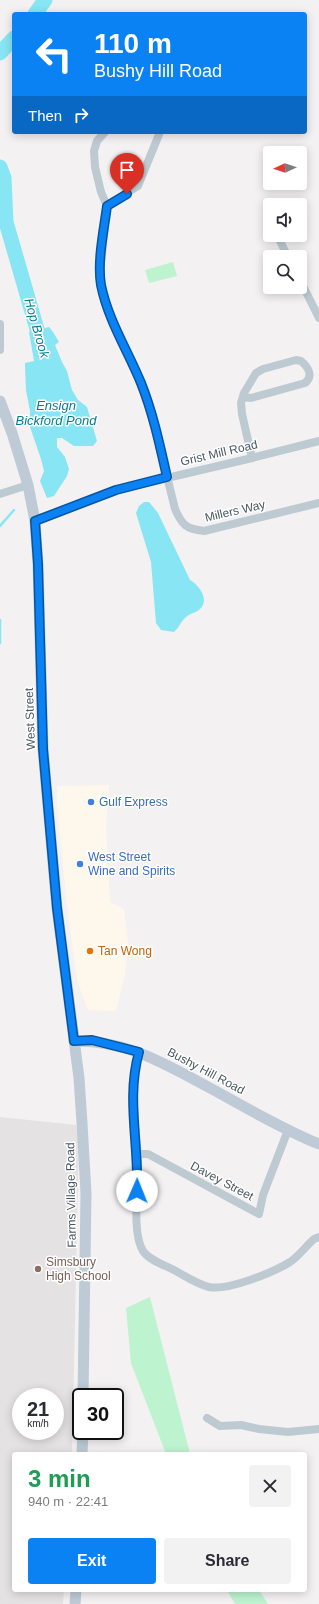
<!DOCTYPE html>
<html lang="en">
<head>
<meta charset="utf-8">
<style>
  :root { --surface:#fff; --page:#f2f2f3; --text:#2b2b33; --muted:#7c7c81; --accent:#0b82f4 }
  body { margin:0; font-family:Helvetica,sans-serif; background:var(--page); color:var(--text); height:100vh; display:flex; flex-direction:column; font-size:15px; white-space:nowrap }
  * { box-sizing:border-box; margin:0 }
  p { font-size:13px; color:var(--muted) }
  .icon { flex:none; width:22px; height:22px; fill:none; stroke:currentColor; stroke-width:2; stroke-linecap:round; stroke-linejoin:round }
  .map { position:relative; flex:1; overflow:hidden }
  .details { position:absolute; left:12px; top:1452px; width:295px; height:140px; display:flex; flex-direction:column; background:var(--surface); border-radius:4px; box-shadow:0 2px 10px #0003 }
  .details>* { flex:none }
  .top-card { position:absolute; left:12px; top:12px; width:295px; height:122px; border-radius:4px; box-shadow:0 2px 10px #0003; background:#0b82f4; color:#fff; overflow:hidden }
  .needle { width:26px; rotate:267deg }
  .fabs { position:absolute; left:263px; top:146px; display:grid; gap:8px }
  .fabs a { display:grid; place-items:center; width:44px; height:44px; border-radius:4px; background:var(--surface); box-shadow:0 2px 10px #0003; font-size:20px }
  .speed { position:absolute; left:12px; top:1388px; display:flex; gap:8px; font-size:20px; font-weight:700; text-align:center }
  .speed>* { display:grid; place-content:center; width:52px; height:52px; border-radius:50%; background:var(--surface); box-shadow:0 2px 10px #0003; line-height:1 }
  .speed small { font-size:10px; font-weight:400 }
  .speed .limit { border:2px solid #111; border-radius:6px; background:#fff; color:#111 }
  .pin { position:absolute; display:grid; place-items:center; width:34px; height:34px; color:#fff; margin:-41px -17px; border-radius:50% 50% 50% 0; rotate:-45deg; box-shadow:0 0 4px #0007 }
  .pin .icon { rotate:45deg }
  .me { position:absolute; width:44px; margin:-22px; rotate:1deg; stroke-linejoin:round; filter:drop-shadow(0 0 3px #0008) }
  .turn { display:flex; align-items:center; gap:14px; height:84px; padding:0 16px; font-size:18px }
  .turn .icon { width:52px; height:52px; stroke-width:2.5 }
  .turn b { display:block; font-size:28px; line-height:34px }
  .then { display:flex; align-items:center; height:38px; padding:0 16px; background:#0003; gap:8px; font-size:15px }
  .round { display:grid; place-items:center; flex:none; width:42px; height:42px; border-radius:4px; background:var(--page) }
  .summary { display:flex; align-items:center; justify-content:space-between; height:68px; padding:0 16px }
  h1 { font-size:24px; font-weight:700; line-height:30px; color:#1e9e55 }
  .action { display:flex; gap:8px; margin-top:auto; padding:8px 16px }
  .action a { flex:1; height:46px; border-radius:4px; background:var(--accent); color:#fff; font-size:16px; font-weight:700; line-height:46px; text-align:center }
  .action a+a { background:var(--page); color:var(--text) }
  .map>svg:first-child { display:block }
</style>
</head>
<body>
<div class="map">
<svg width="319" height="1604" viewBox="0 0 319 1604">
  <rect width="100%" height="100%" fill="#f4f1f2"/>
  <polygon fill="#fef7ec" points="109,785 106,827 110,902 124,909 128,945 125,975 116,1011 88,1010 81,992 76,974 66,897 57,803 57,786"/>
  <path fill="#e5e2e4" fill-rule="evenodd" d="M0,1117L76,1125L79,1140L72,1454H14V1590H64L63,1604H0ZM21,1397H55V1431H21Z"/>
  <g fill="#bef3cf">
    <polygon points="173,262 177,276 149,283 145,270"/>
    <polygon points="150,1297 190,1454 166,1454 131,1363 126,1308"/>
    <polygon points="227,1590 259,1590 268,1604 235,1604"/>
  </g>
  <g fill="#88e5f3">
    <polygon points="49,327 53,332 59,342 55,345 62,362 67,371 72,390 78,400 87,407 97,441 93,446 74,446 62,438 57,438 57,447 65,457 69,469 67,476 54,496 47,498 40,481 44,471 41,459 30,427 30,411 26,390 25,366 25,363 34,361 29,332"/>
    <path d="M144,502H149L158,513L190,580C199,585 210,600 200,609C196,613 190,613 186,617C181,621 179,628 174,632L161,630L156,623L151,562L136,513L139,506Z"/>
  </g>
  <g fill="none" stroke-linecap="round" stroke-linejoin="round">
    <g stroke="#88e5f3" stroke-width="2.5">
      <polyline points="0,526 14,510"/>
      <polyline points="0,620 0,643"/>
    </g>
    <g stroke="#88e5f3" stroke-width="15">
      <polyline points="35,14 45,0"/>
      <polyline points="0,53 14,38"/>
      <polyline points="0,167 4,178 6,222 43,350"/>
    </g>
    <g stroke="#becad2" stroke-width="8">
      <path d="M105,132L97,141L94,151L95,167L101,192L107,206L100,273L101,285L110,316L141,384L151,411L175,509C182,525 186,529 204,531L319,503"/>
      <polyline points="107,206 138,186 160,132"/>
      <polyline points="269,218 270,221"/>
      <polyline points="277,235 288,257"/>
      <polyline points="300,280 319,318"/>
      <polyline points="0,324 0,350"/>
      <path d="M243,397L251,398L305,383C314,376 308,367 301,361L296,360L263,369L256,373L244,393L241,403L242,414L252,458"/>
      <polyline points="0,494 28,485"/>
      <polyline points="35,521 116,490 252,458 319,441"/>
      <path d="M139,1052C129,1088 136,1124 138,1160C139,1184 131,1232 143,1251C149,1260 164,1265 174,1270C185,1276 197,1284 209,1287C228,1291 274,1272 290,1262C299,1256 306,1246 314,1239L319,1237"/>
      <polyline points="137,1154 148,1154 259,1214 263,1195 288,1130"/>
      <polyline points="207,1418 220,1426 241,1425 259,1429 288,1432 319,1429"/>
    </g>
    <g stroke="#becbd6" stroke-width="11">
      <polyline points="0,401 12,433 28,485 35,521 38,564 43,749 57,908 79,1078 82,1123 86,1193 83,1397"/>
      <path d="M74,1041C121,1040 156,1059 197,1081C237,1102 277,1127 319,1144"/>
      <polyline points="82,1454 83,1431"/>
      <polyline points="75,1604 76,1590"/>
    </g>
  </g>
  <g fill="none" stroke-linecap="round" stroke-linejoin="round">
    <defs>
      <path id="route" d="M127,194L107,206C104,230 97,261 101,285C108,320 128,351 141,383C153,413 160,446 167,477L116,490L35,521L38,564L43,749L57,908L74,1041L92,1040L139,1052C126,1098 139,1144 137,1191"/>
    </defs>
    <use href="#route" stroke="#07549f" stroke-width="10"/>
    <use href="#route" stroke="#0b82f4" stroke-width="7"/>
  </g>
  <g fill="#3f7fe0" stroke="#fff" stroke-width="1.5">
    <circle cx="91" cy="802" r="4"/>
    <circle cx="80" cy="864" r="4"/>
  </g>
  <circle fill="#e8710a" stroke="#fff" stroke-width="1.5" cx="90" cy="951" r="4"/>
  <circle fill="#8d6e63" stroke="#fff" stroke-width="1.5" cx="38" cy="1269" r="4"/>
  <g text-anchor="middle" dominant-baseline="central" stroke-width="3" stroke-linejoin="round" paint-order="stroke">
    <g font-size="12" fill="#485761" stroke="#fff">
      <text transform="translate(219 453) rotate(-13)">Grist Mill Road</text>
      <text transform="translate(235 511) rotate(-13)">Millers Way</text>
      <text transform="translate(30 719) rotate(-92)">West Street</text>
      <text transform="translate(206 1071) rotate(28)">Bushy Hill Road</text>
      <text transform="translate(222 1181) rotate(28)">Davey Street</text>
      <text transform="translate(71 1195) rotate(-91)">Farms Village Road</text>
    </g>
    <g font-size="12" fill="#366cbe" stroke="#fff" text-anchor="start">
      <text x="99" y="802">Gulf Express</text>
      <text x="88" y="857">West Street<tspan x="88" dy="14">Wine and Spirits</tspan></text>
    </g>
    <g font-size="12" fill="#c56008" stroke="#fff" text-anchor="start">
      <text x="98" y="951">Tan Wong</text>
    </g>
    <g font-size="12" fill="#785e54" stroke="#fff" text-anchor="start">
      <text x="46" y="1262">Simsbury<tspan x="46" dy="14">High School</tspan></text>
    </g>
    <g font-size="13" font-style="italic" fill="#057d90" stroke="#fff">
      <text transform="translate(37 328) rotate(74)">Hop Brook</text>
      <text x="56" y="405">Ensign<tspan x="56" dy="15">Bickford Pond</tspan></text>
    </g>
  </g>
</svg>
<div class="fabs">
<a><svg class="needle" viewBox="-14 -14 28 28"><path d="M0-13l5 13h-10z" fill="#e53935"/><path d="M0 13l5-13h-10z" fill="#7c7c81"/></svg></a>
<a><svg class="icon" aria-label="sound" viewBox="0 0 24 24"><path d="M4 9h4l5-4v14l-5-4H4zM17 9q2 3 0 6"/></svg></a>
<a><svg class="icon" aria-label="search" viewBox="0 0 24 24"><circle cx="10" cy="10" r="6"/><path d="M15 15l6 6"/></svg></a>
</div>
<div class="speed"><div>21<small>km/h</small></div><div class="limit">30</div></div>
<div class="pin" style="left:127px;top:194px;background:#d93025"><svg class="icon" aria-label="arrive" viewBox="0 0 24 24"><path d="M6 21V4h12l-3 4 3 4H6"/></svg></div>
<svg class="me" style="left:137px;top:1191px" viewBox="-20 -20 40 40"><circle r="19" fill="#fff"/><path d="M0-13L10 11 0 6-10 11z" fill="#0b82f4"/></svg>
<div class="top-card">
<div class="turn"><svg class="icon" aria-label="left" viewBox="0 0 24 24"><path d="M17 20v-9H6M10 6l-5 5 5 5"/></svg><div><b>110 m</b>Bushy Hill Road</div></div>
<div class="then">Then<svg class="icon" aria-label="right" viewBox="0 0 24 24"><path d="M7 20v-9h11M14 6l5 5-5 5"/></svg></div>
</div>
<section class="details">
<div class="summary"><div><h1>3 min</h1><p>940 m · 22:41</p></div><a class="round"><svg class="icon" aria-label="close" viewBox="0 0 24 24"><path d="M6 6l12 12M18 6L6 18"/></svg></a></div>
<div class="action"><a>Exit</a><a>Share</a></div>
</section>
</div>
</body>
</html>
